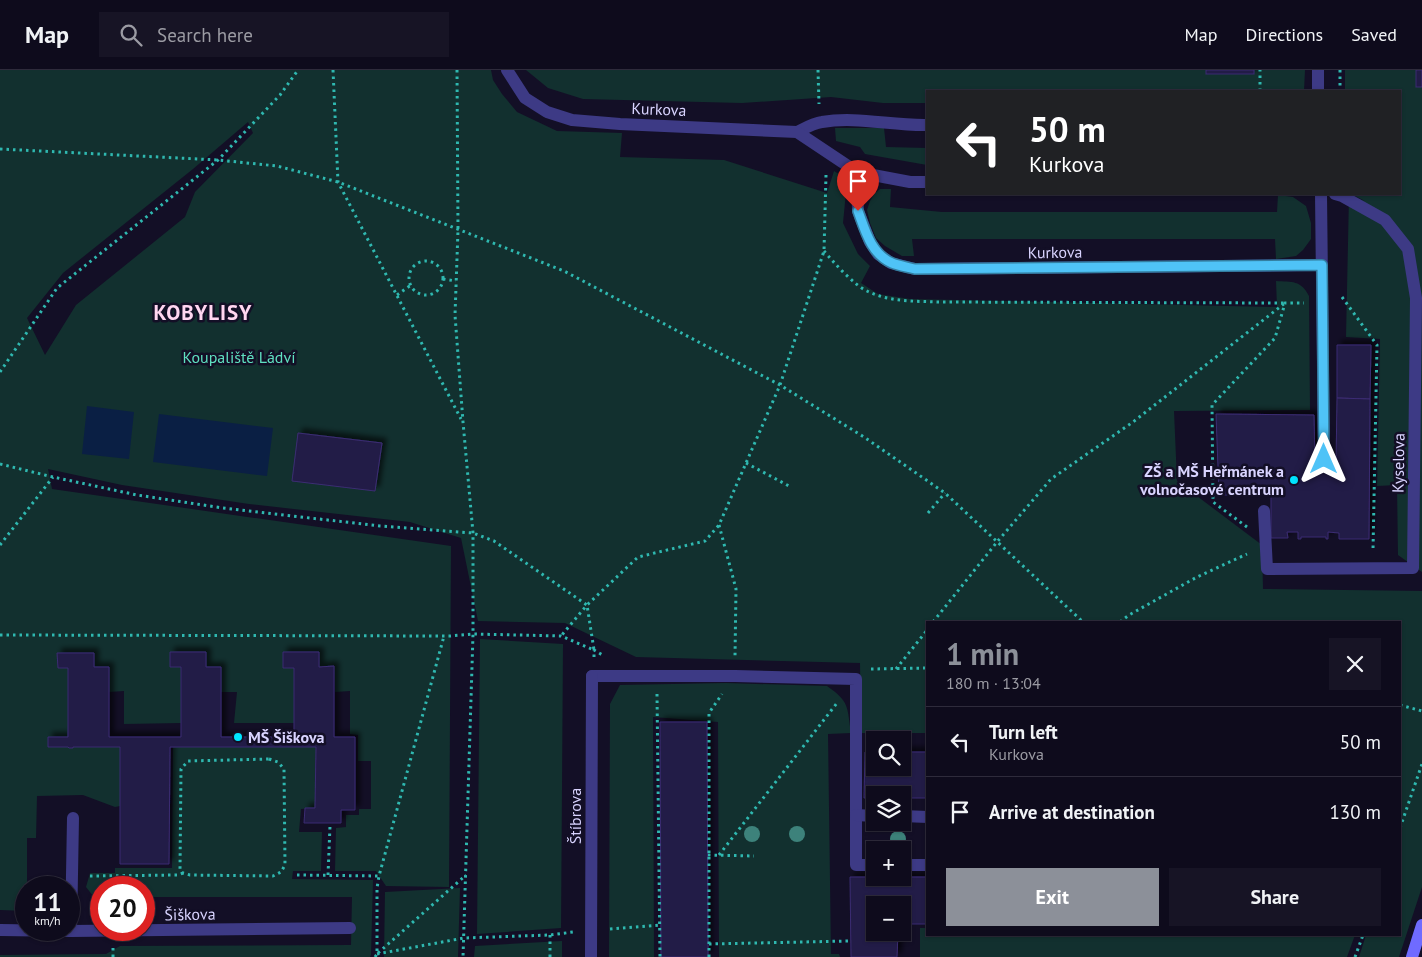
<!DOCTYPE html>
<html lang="en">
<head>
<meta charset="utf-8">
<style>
  :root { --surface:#0e0b1c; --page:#171425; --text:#f1f3f6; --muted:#9b9ba3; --line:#2e2b3b; --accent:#8c9099 }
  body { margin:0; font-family:"PT Sans",sans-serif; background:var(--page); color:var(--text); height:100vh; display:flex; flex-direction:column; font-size:19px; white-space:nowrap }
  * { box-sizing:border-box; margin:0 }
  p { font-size:16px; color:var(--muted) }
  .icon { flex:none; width:28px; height:28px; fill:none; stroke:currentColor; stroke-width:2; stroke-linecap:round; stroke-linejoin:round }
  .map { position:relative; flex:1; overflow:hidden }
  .sheet { position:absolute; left:926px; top:551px; width:475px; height:315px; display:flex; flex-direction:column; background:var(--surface); border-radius:0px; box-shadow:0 1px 4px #0004,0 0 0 1px var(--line) }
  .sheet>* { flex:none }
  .guide { position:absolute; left:926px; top:20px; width:475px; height:105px; border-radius:0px; box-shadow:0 1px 4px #0004,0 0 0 1px var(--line); background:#202124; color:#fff; overflow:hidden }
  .buttons { position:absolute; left:866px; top:661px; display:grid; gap:10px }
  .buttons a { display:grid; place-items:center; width:45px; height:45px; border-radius:0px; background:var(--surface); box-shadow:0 1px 4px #0004,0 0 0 1px var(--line); font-size:25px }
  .speed { position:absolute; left:15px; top:806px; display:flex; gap:10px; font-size:25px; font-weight:700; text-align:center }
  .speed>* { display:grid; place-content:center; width:65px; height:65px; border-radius:50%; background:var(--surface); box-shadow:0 1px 4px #0004,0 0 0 1px var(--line); line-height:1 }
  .speed small { font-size:12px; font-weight:400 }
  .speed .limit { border:8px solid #d22; background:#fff; color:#111 }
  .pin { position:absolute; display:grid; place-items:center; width:42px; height:42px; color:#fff; margin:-51px -21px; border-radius:50% 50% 50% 0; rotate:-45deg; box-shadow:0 0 5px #0007 }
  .pin .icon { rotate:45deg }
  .me { position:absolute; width:55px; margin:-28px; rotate:0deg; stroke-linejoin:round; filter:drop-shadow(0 0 4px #0008) }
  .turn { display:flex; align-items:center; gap:18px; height:105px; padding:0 20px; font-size:22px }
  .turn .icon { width:65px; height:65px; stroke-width:2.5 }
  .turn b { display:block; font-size:35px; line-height:42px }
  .round { display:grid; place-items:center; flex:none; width:52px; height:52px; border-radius:0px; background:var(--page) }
  .head { display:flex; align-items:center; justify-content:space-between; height:85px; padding:0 20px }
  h1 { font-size:30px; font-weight:700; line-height:38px; color:var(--accent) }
  .primary-button { display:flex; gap:10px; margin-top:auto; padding:10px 20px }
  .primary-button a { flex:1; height:58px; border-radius:0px; background:var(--accent); color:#fff; font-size:20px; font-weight:700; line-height:58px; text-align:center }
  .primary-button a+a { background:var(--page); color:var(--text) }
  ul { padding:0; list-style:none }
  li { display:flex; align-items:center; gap:15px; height:70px; padding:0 20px; border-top:1px solid var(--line) }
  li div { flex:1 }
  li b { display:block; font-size:19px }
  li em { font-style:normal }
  header { display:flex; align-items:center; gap:30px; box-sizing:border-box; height:70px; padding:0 25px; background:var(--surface); border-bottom:1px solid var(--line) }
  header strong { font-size:24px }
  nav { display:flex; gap:28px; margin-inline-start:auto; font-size:18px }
  .search { width:350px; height:45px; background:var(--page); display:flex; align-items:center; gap:12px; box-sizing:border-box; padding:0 18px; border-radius:0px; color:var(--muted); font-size:19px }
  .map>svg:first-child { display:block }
</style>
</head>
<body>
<header>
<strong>Map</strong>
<div class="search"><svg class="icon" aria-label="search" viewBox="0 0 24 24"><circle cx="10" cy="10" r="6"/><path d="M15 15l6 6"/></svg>Search here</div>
<nav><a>Map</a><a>Directions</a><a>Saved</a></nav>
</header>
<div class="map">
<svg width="1422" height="887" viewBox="0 0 1422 887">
  <defs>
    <filter id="shadow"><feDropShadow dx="4.5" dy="-4.5" stdDeviation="2.5" flood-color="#0009"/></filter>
  </defs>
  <rect width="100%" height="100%" fill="#130f26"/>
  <g fill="#12302f" fill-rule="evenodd">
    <path d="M0,0H491L493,10L502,24L517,42L557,61L622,63L620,87L724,90L827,123L834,101L842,106L847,112L843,153L858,184L870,196L861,213L878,224L910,229L1277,237L1276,211C1292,212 1301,210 1309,226L1310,340L1174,341L1177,411L1262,475L1263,519L1422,521V817L1399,887H1359L1366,865H1400V552H928L927,663H861L860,593L636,587L565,553L478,551L461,468L410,452L249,434L122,415L48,399L52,419L451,476L449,817L386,816L376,801H335L336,758L346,757V745H359V739H371V691H358V665L350,664V621L335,622L334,597H319V582H284L294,598V653H234L237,622H221V597H206V582H171L170,597H181V653L124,654V621L109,622V597H94L93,583H58V598H68V667H48V677H68L69,678H73V677H120V736L115,737L83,725L37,726L36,768H27V816L59,817L26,818V841L0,840ZM248,52L253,63L195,122L185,147L76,235L45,285L27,248L63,203L193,99Z"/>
    <polygon points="526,0 1206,0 1207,4 1254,4 1254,0 1305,0 1304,21 928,21 927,33 883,33 831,27 742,33 583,29 548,18"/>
    <polygon points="1345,0 1416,0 1422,17 1422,502 1398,485 1397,415 1377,416 1380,269 1346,267 1349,126 1365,131 1351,124 1400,124 1400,21 1345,21"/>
    <polygon points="835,58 884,58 886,77 927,78 927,95 865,84 860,77 836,71"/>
    <polygon points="880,119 891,119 890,137 942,142 1277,142 1278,125 1293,127 1306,136 1311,153 1311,169 1303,180 1296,186 1276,189 1275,169 912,169 914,186 902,186 885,176 876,168 870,153 867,140 870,131 875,123"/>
    <polygon points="480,569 563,574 561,858 477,864"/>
    <path d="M726,613L827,616C850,632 847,637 851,663L828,664L831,884H839L840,887H719L718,652L653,647L654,887H609L610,634L620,615Z"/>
    <polygon points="173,677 316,677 315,738 301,739 299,762 322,762 321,801 293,801 292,809 373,810 371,885 370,887 0,887 0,885 106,884 120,876 351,875 352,827 144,827 144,818 101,818 101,836 86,817 90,803 115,803 115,798 172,798"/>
    <polygon points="460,818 458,887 384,887 385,822"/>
    <polygon points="920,858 927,858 928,865 1355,865 1347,887 920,887"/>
    <polygon points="562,871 562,887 474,887 475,876"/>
  </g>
  <g fill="#0a1f44">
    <polygon points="87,336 134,342 129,389 82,384"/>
    <polygon points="159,344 273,358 267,406 153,392"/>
  </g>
  <g fill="#241b47" stroke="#3b2d73" filter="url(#shadow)">
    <rect x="1206" y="0" width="48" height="4"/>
    <rect x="1416" y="0" width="6" height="17"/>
    <polygon points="1337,275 1371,275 1370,329 1337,328"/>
    <polygon points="1337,328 1370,329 1369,469 1339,469 1339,463 1328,462 1328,469 1326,469 1326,467 1301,467 1301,469 1298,469 1298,462 1287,462 1288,468 1271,468 1271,425 1219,425 1216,344 1314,345 1315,395 1336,395"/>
    <polygon points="298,363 382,373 375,421 292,411"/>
    <polygon points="170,582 206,582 206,597 221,597 221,667 276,667 276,665 294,665 294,598 283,598 283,582 319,582 319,597 334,596 334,667 355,667 355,740 341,740 341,753 304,753 305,738 315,738 316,677 170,677 169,794 120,794 120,677 73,677 73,678 69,678 68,677 48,677 48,667 68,667 68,598 58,598 57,583 94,583 94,597 109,597 109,667 181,667 181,597 170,597"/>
    <polygon points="660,652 707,652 708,887 661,887"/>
    <polygon points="865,682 875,682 875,698 902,698 902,682 928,682 928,728 902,728 902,725 875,725 875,728 864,728"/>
    <polygon points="850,807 928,807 928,854 902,854 902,835 875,835 875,862 898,862 897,887 851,887"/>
  </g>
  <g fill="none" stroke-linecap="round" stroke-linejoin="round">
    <g stroke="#2fb8b0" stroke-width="3" stroke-dasharray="2.5 4" stroke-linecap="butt">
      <polyline points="333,0 338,112 461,349"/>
      <polyline points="457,0 458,160 455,245 463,352 473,463 473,564 463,887"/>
      <polyline points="818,0 819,34"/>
      <polyline points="1340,0 1340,21"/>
      <polyline points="1260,21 1260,0"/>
      <polyline points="0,79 218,90 277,96 338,112 564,201 780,315 864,367 945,423 1083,552"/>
      <path d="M824,181C834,193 854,215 867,221C889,232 914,231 937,232L1285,233"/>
      <circle cx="426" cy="208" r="17"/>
      <polyline points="443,209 456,211"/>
      <polyline points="397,225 411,215"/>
      <polyline points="1342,227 1377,275 1373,480"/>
      <polyline points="0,302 57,218 218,90 280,25 298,0"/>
      <polyline points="746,393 789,416"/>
      <polyline points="0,394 53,407 137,425 223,438 380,456 473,463 494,471 587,535 561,566"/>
      <polyline points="928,443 945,423"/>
      <polyline points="719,455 736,519 735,587"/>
      <polyline points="1247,457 1213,432 1212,335 1275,268 1285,233 1304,233"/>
      <polyline points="0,475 53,407"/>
      <polyline points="933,552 997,472 1051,409 1133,352 1285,233"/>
      <polyline points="1120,552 1129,545 1197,507 1247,484"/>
      <polyline points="0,565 450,566 473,564 561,566 594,580 587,535 638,487 705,471 719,455 780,315 824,181 826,105"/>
      <polyline points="594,587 594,580 604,586"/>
      <polyline points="871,599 928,598"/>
      <polyline points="896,599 928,559"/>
      <polyline points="657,624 660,887"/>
      <polyline points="1400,635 1422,641"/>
      <polygon points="269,689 278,692 284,699 285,795 281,802 273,806 190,805 183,803 180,800 181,699 188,691"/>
      <polyline points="1400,758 1422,694"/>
      <polyline points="708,785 754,786"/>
      <polyline points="719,785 837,633"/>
      <polyline points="297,805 379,806"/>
      <polyline points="328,805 330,756"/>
      <polyline points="90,806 178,805 183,803"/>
      <polyline points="610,859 661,855"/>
      <polyline points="550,865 550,887"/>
      <polyline points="709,874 850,871"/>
      <polyline points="378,883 466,805"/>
      <polyline points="377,884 464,868 550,865 573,862"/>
      <polyline points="113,887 113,878"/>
      <polyline points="375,887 377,884 377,818 379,806 444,566"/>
      <polyline points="709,887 709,643 722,624"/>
      <polyline points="1355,887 1363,865"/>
    </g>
    <g stroke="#3d3a85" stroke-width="12">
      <path d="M797,62C805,58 814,53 822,52C857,46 892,56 928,55"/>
      <polyline points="857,102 858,141 870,172 878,184 891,193 915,199 1322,195"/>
      <polyline points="1321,124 1324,389"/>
      <polyline points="1264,441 1267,499 1413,498 1416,228 1408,179 1385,150 1342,126 1335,124"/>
      <polyline points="592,606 735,606 856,609 856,795 875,795"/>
      <polyline points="856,745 875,746"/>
      <polyline points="902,746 928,747"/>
      <polyline points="902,795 928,795"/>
      <polyline points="71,861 73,748"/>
    </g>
    <g stroke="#3d3a85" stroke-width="12">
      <polyline points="507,0 525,28 547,42 572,50 620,54 797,62 857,102 910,112 928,112"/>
      <polyline points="1318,21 1318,0"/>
      <polyline points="0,860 71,861 350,858"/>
      <polyline points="591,887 592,606"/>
    </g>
    <polyline stroke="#6f6bff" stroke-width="12" points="1412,887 1422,855"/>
  </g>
  <g fill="#3d827b">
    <circle cx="752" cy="764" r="8"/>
    <circle cx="797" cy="764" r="8"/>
    <circle cx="898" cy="769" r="8"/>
  </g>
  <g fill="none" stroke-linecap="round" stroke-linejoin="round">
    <defs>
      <path id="route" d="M858,141C865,160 871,184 892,193C899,196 908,197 915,199L1322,195L1324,389"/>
    </defs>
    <use href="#route" stroke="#337fa1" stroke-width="12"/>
    <use href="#route" stroke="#4fc3f7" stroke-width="9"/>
  </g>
  <g fill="#00e5ff" stroke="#130f26" stroke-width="2">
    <circle cx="1294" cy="410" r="5"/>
    <circle cx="238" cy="667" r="5"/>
  </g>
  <g text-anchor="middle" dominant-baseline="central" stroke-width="5" stroke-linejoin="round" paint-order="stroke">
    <g font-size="16" fill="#d9d4ff" stroke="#130f26">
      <text transform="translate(659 39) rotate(2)">Kurkova</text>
      <text transform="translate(1055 182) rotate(-1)">Kurkova</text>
      <text transform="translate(1398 393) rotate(-89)">Kyselova</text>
      <text transform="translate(575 746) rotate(-90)">Štíbrova</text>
      <text transform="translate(190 844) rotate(-1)">Šiškova</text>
    </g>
    <g font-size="16" fill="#5fe0c0" stroke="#130f26">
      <text x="239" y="287">Koupaliště Ládví</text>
    </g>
    <g font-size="16" font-weight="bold" fill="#d9d4ff" stroke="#130f26" text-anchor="end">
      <text x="1284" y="401">ZŠ a MŠ Heřmánek a<tspan x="1284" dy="18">volnočasové centrum</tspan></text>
      <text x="248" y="667" text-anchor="start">MŠ Šiškova</text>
    </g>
    <g font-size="21" font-weight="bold" letter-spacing="1" fill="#ffd6f0" stroke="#130f26">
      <text x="203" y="242">KOBYLISY</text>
    </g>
  </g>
</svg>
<div class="buttons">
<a><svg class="icon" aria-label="search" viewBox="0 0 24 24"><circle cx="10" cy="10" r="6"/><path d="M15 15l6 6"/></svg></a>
<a><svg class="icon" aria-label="layers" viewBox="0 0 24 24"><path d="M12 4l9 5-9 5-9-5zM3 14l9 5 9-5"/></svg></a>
<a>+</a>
<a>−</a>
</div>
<div class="speed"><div>11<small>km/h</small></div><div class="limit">20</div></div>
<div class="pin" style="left:858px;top:141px;background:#d93025"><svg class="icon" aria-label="arrive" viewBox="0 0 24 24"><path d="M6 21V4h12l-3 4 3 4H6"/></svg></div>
<svg class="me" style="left:1324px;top:389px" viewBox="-20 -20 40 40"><path d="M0-17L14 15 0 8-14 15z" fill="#4fc3f7" stroke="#fff" stroke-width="4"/></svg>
<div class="guide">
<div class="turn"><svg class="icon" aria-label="left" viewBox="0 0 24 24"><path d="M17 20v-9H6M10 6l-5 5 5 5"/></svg><div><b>50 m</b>Kurkova</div></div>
</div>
<section class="sheet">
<div class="head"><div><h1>1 min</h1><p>180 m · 13:04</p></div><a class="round"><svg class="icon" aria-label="close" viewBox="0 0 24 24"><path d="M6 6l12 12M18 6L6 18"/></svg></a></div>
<ul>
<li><svg class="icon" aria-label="left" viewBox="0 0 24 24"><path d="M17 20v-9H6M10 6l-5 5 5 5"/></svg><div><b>Turn left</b><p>Kurkova</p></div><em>50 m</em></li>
<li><svg class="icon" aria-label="arrive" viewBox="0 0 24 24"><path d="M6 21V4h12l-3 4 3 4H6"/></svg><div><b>Arrive at destination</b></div><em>130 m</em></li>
</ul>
<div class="primary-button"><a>Exit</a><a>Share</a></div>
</section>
</div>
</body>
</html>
